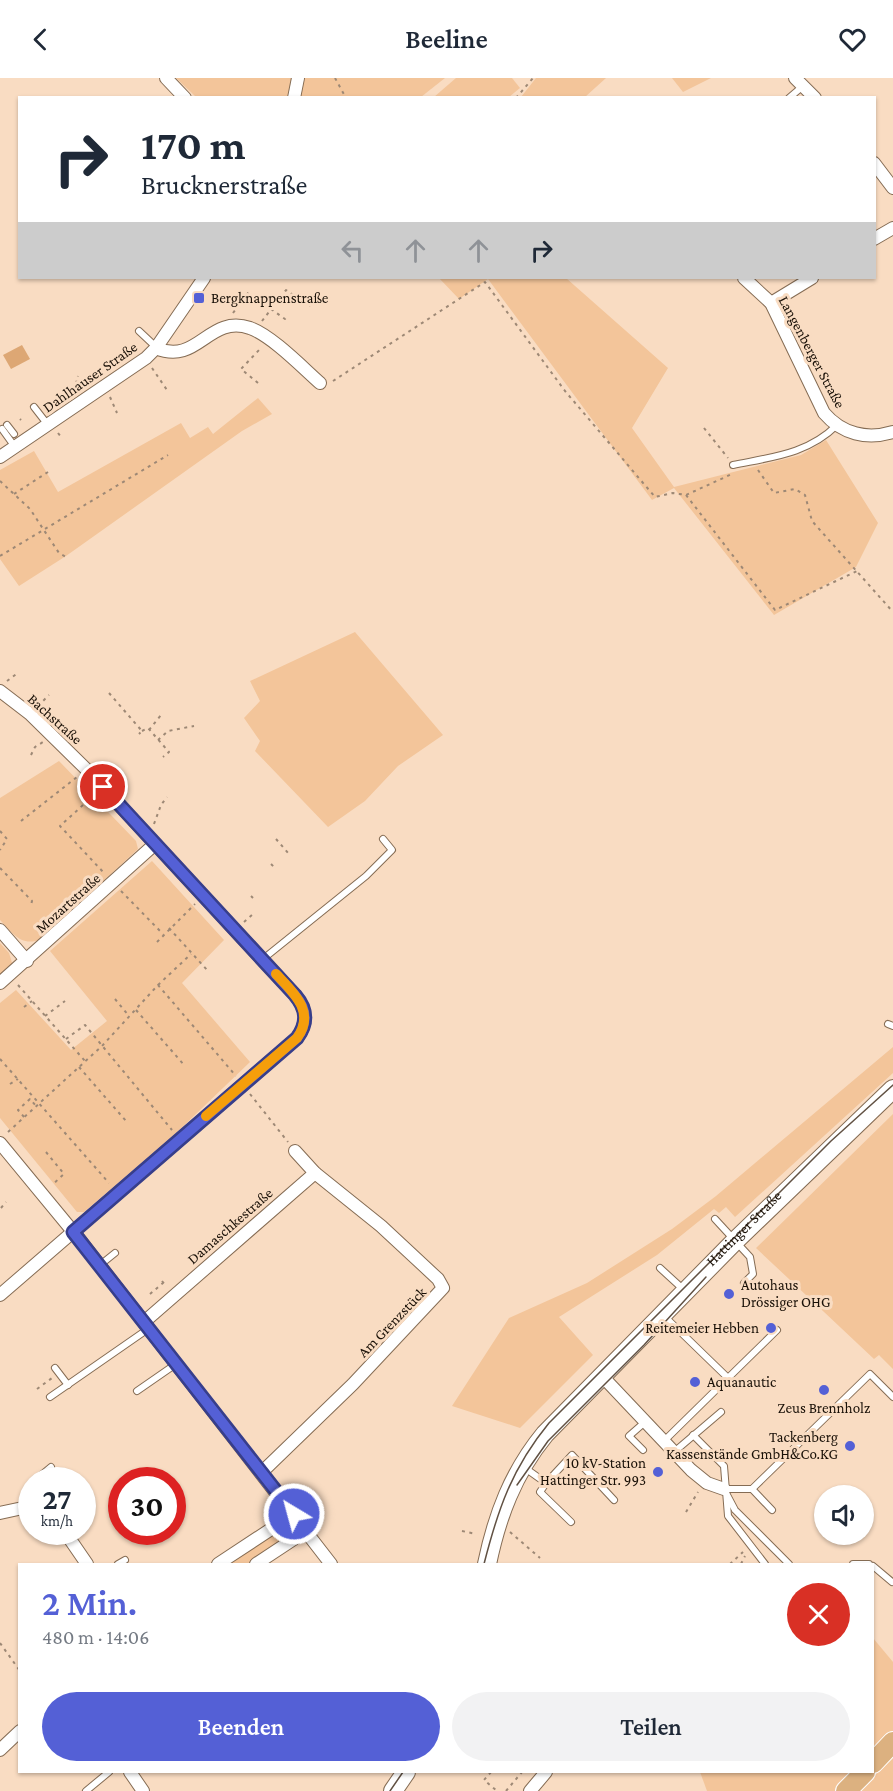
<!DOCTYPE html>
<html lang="de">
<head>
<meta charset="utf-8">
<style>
  :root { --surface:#fff; --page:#f2f2f3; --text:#1f2937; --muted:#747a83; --accent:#5460d6 }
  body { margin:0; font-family:"Crimson Pro",serif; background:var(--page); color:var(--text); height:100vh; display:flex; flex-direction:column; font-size:22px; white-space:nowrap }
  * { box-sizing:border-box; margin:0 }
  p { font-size:20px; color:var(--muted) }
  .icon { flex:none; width:33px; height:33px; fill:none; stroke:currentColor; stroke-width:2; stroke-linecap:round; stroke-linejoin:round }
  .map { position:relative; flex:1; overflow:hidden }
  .panel { position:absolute; left:18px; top:1485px; width:856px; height:210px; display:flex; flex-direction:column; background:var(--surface); border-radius:0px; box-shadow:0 2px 4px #0004 }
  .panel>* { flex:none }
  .guide { position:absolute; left:18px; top:18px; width:858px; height:183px; border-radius:0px; box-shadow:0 2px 4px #0004; background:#fff; color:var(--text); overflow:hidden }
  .buttons { position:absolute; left:814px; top:1407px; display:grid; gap:12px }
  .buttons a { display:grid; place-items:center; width:60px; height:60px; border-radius:50%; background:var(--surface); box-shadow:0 2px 4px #0004; font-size:30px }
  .speed { position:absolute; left:18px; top:1389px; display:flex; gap:12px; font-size:30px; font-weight:700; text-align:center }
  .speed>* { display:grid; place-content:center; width:78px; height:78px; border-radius:50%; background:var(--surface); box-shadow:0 2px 4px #0004; line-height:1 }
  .speed small { font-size:15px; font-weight:400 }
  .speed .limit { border:9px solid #d22; background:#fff; color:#111 }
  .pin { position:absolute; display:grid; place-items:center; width:51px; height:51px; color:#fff; margin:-26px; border:3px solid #fff; border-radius:50%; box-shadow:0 2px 6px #0007 }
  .me { position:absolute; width:66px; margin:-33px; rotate:323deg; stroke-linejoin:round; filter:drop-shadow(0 0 4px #0008) }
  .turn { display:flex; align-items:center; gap:21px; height:126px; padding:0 24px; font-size:27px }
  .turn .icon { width:78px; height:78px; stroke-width:2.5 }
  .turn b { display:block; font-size:42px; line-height:51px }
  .lanes { display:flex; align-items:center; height:57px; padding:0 24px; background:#0003; justify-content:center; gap:30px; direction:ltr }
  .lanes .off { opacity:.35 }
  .round { display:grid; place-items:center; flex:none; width:63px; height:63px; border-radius:32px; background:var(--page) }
  .summary { display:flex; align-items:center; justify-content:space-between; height:102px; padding:0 24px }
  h1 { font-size:36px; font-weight:600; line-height:45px; color:var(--accent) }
  .button { display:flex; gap:12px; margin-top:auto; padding:12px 24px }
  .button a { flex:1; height:69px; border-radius:36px; background:var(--accent); color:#fff; font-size:24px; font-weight:600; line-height:69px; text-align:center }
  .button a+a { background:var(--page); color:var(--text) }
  header { display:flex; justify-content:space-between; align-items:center; height:78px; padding:0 24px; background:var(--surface); font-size:27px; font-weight:600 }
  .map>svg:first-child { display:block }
</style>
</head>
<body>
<header><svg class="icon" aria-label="back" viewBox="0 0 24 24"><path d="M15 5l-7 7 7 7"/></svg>Beeline<svg class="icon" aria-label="heart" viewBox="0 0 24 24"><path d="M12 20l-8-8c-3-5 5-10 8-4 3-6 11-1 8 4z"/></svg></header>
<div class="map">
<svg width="893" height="1713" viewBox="0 0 893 1713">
  <rect width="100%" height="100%" fill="#f9dcc2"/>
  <g fill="#f3c59a">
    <polygon points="176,0 293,0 287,20 196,19"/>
    <polygon points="300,0 445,0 421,19 296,20"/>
    <polygon points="456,0 512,0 520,10 509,19 434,19"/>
    <polygon points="536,0 606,0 585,19 521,19"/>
    <polygon points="672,0 711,0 683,14"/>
    <polygon points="439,200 566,200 668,290 632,350 674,409 801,377 826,362 878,445 856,489 774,537 674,410 652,422 488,201 459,221"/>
    <polygon points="258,320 272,336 242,353 66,478 19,508 0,481 0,392 34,373 58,414 181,345 190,360 208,349 213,356"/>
    <polygon points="355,554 443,657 398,688 365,723 328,749 255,673 260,663 244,640 260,623 250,603"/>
    <path d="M59,683L136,763L138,771L39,862C20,868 13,855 0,842V720Z"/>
    <polygon points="152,783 224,862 182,905 250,984 172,1059 84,1134 77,1134 0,1040 0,925 16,912 71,972 107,943 50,873"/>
    <polygon points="0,865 9,875 13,888 0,897"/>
    <polygon points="893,969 893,995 735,1139 726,1129 719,1135 714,1131 657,1177 559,1239 593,1277 520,1350 452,1328 509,1240 587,1205 672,1151 716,1118"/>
    <polygon points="893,1036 893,1291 879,1277 874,1281 756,1170"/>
    <polygon points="282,1448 290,1454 289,1458 247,1486 226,1486"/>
    <polygon points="873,1560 893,1584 893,1653 873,1673"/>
    <polygon points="893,1678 893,1713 860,1713"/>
    <polygon points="700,1694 854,1694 836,1713 707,1713"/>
  </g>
  <polygon fill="#dda774" points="22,267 30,281 11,291 3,277"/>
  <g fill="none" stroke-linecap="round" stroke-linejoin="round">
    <defs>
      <g id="lane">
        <polyline points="789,20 803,8"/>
        <polyline points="139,253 156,269"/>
        <polyline points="34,329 48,347"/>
        <polyline points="7,347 14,356"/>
        <polyline points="2,351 15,369"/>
        <path d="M733,387C772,379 808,376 837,347"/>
        <polyline points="263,881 366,798 392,772 383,761"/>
        <polyline points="888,946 893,948"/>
        <polyline points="715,1141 750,1179 753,1196 744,1205"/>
        <polyline points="100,1187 115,1175"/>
        <polyline points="660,1190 684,1212"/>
        <polyline points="663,1237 728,1300 777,1252"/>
        <polyline points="55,1290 68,1307"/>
        <polyline points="137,1313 176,1286"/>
        <polyline points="50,1319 148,1251"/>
        <polyline points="693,1357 724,1388 728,1438 765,1486"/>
        <polyline points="664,1363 728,1300"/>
        <polyline points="643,1372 629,1358 645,1344"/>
        <polyline points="674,1374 721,1334"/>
        <polyline points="525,1390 546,1405 572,1377 614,1422"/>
        <polyline points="39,1402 39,1399 51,1389"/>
        <polyline points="546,1405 540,1414 571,1444"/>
        <polyline points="724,1411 752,1411 870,1296 893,1319"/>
        <polyline points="752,1411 772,1432"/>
        <polyline points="726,1415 735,1432 789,1486"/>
        <polyline points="118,1486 125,1482"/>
        <polyline points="853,1486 869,1486"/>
        <polyline points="873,1488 892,1504"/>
        <polyline points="86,1713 109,1694"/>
      </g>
      <g id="street">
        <polyline points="166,0 185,20"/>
        <polyline points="795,0 815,20"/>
        <polyline points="294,20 298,0"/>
        <polyline points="874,85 893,110"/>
        <polyline points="874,161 893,150"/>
        <path d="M744,200L771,225L824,335C842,356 867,362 893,354"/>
        <polyline points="771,225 812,200"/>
        <path d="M156,270C198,288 208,236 250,250C272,258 302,289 320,305"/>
        <polyline points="0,379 146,280 156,270 204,200"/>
        <path d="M0,613L30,636L86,691L295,917C307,931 308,945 297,960L0,1217"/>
        <polyline points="0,852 27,883"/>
        <polyline points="0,905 155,766"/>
        <polyline points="0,1065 80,1162 331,1486"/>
        <polyline points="144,1244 315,1095"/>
        <polyline points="603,1299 691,1392 707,1405 724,1411"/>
        <polyline points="262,1394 353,1306 443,1210 438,1201 381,1148 315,1095 295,1073"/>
        <polyline points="0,1435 32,1428"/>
        <polyline points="65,1454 87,1486"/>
        <polyline points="218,1486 294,1436"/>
        <polyline points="256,1486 306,1453"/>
        <polyline points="0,1672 20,1653"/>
        <polyline points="130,1694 143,1713"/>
        <polyline points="530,1713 546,1694"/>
      </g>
      <g id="secondary">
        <path d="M487,1486C497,1438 513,1395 545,1356L735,1163L893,1011"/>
        <polyline points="393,1713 406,1694"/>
      </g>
      <g id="primary">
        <polyline points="873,1685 893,1664"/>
        <polyline points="846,1713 865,1694"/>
      </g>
    </defs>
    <use href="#lane" stroke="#856c54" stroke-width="8"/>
    <use href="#street" stroke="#856c54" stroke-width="14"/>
    <use href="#secondary" stroke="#856c54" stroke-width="20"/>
    <use href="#primary" stroke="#fff" stroke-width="22"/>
    <g stroke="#9d8875" stroke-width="2" stroke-dasharray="3 4.5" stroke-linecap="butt">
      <polyline points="335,0 346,20"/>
      <polyline points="516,20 533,0"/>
      <polyline points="271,231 285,241 287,238"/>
      <polyline points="233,235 251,211"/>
      <polyline points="262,243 286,212 309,228 316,219"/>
      <polyline points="152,290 167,312"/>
      <polyline points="333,303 485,204 565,313 655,419 673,415 686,417 732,396"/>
      <polyline points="258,305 241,291 260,271"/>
      <polyline points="74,313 78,298"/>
      <polyline points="110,319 117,335"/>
      <polyline points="20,341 21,342"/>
      <polyline points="704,350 728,380"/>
      <polyline points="58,355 62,360"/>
      <polyline points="758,392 774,415 795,411 805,417 812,443 893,534"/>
      <polyline points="0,403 30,431 59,475 68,480"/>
      <polyline points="14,416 48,394"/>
      <polyline points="686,417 775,532 857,493"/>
      <polyline points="0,478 168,377"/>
      <polyline points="7,603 19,594"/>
      <polyline points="109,615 142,653 139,656"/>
      <polyline points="38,628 49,617"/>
      <polyline points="149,652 161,637"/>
      <polyline points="142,653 148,650 169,674 163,679"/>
      <polyline points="158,662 168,653 194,648"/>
      <polyline points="31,677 35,669 43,664"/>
      <polyline points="94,717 60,748 105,796"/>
      <polyline points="21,743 77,699"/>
      <polyline points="154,746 161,727 167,719"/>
      <polyline points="0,753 7,761 0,772"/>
      <polyline points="276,761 289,776"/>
      <polyline points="271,786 274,789"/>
      <polyline points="0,790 32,823 31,827"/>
      <polyline points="121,813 163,856"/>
      <polyline points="251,818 253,820"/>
      <polyline points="244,844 252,837"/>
      <polyline points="169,850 208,893"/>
      <polyline points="157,864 195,826"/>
      <polyline points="18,907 85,983"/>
      <polyline points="158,907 191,876"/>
      <polyline points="115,921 129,938"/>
      <polyline points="24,929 32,923"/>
      <polyline points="136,932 185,988"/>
      <polyline points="45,938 65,923"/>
      <polyline points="66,961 85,947 172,1052"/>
      <polyline points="0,981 109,1105"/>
      <polyline points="79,989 126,1043"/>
      <polyline points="10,1006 18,1001"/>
      <polyline points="250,1016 288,1064"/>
      <polyline points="24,1039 18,1032 30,1021 36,1028"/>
      <polyline points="8,1054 102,968 158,907 236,998"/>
      <polyline points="46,1074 64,1096 52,1107"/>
      <polyline points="1,1130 6,1124"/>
      <polyline points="162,1203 166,1208"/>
      <polyline points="150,1216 163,1205"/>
      <polyline points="37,1311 52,1300"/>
      <polyline points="686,1434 698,1414"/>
      <polyline points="462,1453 476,1456"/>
      <polyline points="510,1454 540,1480"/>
      <polyline points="730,1486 743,1474"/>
      <polyline points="741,1486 745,1478"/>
      <polyline points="0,1565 20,1593"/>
      <polyline points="491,1694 484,1702 497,1713"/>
      <polyline points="506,1713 522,1694"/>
    </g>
    <use href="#lane" stroke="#fff" stroke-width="6"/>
    <use href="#street" stroke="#fff" stroke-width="12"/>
    <use href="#secondary" stroke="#fff" stroke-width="18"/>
    <use href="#primary" stroke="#dcb180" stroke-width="20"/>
    <g stroke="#615143" stroke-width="1.5">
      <polyline points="517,1407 548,1363 644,1267 706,1199"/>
      <path id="s1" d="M484,1486C498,1431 512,1390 549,1345L831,1063L893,1007"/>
      <polyline points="390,1713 403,1694"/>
    </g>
  </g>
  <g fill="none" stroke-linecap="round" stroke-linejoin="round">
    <defs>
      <path id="route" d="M103,709L295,917C307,931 308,945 297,960L73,1154L294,1436"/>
    </defs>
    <use href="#route" stroke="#373e8b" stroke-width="15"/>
    <use href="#route" stroke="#5460d6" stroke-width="10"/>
    <path stroke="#f59e0b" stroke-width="10" d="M206,1038L297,960C316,934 294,915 276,896"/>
  </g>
  <g fill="#5460d6" stroke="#f9dcc2" stroke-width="2">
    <rect x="193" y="214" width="12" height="12" rx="3"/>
    <circle cx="729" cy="1216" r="6"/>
    <circle cx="771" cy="1250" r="6"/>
    <circle cx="695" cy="1304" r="6"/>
    <circle cx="824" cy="1312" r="6"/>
    <circle cx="850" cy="1368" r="6"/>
    <circle cx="658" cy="1394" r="6"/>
  </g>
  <g text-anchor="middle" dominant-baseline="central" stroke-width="6" stroke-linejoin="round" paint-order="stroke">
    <g font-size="15" fill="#191007" stroke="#f9dcc2" text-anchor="start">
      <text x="211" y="220">Bergknappenstraße</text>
      <text x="741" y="1207">Autohaus<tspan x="741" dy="17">Drössiger OHG</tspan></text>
      <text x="759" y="1250" text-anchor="end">Reitemeier Hebben</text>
      <text x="707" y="1304">Aquanautic</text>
      <text x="824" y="1330" text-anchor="middle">Zeus Brennholz</text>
      <text x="838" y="1359" text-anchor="end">Tackenberg<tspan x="838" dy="17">Kassenstände GmbH&amp;Co.KG</tspan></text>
      <text x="646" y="1385" text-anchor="end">10 kV-Station<tspan x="646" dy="17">Hattinger Str. 993</tspan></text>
    </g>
    <g font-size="15" fill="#191007" stroke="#f9dcc2">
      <text transform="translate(812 274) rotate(62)">Langenberger Straße</text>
      <text transform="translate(90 299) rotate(-35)">Dahlhauser Straße</text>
      <text transform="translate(55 641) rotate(42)">Bachstraße</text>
      <text transform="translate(68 825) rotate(-42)">Mozartstraße</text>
      <text transform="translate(230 1148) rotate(-41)">Damaschkestraße</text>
      <text stroke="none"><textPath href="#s1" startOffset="432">Hattinger Straße</textPath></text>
      <text transform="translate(392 1244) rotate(-46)">Am Grenzstück</text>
    </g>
  </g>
</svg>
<div class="buttons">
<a><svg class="icon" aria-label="sound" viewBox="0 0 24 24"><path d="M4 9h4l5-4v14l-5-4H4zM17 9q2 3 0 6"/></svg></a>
</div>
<div class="speed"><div>27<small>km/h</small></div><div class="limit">30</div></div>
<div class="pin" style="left:103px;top:709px;background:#d93025"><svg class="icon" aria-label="arrive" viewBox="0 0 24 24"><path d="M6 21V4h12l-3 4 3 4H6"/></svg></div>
<svg class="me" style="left:294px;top:1436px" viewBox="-20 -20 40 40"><circle r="17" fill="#5460d6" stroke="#fff" stroke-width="3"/><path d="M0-11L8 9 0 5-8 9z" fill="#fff"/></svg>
<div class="guide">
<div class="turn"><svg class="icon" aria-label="right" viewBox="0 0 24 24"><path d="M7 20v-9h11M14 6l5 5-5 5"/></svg><div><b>170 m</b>Brucknerstraße</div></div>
<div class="lanes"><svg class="icon off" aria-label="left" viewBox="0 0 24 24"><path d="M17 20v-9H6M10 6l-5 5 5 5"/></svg><svg class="icon off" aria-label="ahead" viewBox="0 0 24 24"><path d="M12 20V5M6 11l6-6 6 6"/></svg><svg class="icon off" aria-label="ahead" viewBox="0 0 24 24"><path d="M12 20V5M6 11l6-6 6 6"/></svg><svg class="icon" aria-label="right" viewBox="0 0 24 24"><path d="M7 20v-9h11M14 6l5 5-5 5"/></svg></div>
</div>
<section class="panel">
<div class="summary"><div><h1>2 Min.</h1><p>480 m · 14:06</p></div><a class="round" style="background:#d93025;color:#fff"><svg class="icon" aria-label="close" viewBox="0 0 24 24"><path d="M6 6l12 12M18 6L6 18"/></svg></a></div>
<div class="button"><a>Beenden</a><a>Teilen</a></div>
</section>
</div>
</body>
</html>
